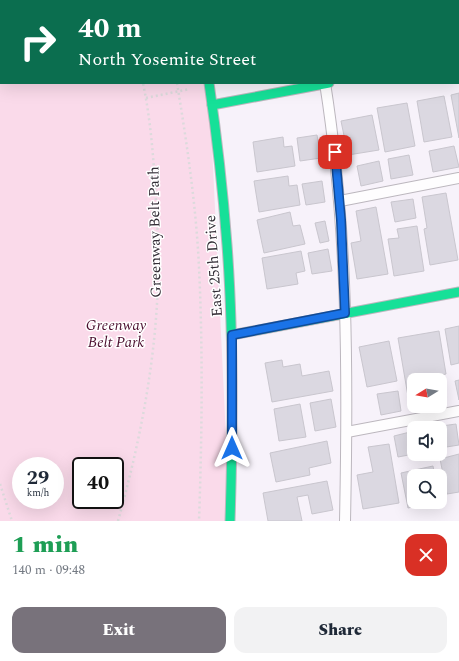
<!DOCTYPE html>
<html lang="en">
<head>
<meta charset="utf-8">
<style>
  :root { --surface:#fff; --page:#f2f2f3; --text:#1f2937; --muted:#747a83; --accent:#78727b }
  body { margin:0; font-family:Spectral,serif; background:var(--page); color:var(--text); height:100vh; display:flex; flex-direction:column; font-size:15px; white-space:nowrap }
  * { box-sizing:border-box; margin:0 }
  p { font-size:13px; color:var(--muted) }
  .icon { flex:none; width:22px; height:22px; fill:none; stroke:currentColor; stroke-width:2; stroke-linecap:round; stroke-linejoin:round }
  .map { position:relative; height:521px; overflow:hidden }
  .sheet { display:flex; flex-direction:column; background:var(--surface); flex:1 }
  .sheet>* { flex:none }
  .banner { position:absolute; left:0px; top:0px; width:459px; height:84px; box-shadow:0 4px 16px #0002; background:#0b6e4f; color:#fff; overflow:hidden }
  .needle { width:26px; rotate:259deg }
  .buttons { position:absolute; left:407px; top:373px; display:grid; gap:8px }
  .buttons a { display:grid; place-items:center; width:40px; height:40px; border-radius:8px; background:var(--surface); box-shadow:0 4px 16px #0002; font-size:20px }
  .speed { position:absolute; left:12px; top:457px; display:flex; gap:8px; font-size:20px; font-weight:700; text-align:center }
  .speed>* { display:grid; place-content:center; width:52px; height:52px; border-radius:50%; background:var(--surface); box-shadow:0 4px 16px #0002; line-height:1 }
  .speed small { font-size:10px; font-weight:400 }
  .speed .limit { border:2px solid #111; border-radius:6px; background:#fff; color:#111 }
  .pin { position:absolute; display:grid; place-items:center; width:34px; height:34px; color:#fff; margin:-17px; border-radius:8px; box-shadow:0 2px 6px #0006 }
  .me { position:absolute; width:44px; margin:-22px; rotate:0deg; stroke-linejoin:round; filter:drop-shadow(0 0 3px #0008) }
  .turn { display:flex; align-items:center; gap:14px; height:84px; padding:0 12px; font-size:18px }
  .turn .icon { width:52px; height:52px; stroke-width:2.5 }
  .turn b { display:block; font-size:28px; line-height:34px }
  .round { display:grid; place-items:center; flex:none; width:42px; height:42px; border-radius:12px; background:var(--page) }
  .overview { display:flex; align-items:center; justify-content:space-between; height:68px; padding:0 12px }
  h1 { font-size:24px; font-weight:800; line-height:30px; color:#1e9e55 }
  .button { display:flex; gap:8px; margin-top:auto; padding:8px 12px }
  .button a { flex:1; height:46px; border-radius:12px; background:var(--accent); color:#fff; font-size:16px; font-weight:800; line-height:46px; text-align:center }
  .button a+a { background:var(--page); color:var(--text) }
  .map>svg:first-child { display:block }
</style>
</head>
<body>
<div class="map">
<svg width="459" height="521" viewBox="0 0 459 521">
  <rect width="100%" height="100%" fill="#f7f2fa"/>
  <path fill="#fadaea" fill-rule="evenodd" d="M0,0H195V1H1V83H209L230,521H0ZM21,466H55V500H21ZM81,466H115V500H81Z"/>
  <g fill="#dbd8e1" stroke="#c9c6ce">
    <polygon points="229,0 267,0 267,1 230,1"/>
    <rect x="410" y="0" width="29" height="1"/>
    <polygon points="454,0 459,0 459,27 458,1"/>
    <polygon points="459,93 459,138 451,95"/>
    <polygon points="444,96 452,137 424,142 417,101"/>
    <polygon points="407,103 415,146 385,152 377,108"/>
    <polygon points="372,115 379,150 348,155 341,121"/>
    <polygon points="317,135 321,158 300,161 297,138"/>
    <polygon points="283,137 284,147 292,146 295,166 257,172 253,142"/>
    <polygon points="454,146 459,167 433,172 429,151"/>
    <polygon points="409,155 413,175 391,179 388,159"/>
    <polygon points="379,161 383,181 361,186 357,166"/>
    <polygon points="288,176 289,186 297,185 300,205 259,212 254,181"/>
    <polygon points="322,181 325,202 306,205 302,184"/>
    <polygon points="446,193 458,260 430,265 424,229 427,228 422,197"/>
    <polygon points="413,199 416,218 395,222 391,202"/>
    <polygon points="376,207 388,274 357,279 351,243 361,241 356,211"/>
    <polygon points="290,212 293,226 300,225 305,244 264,253 257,220"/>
    <polygon points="325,221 329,241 320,243 315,223"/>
    <polygon points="417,226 424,271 394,276 388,239 399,238 397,229"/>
    <polygon points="328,249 332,271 312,274 308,253"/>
    <polygon points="301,251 305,271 296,273 298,284 267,289 262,258"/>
    <polygon points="459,326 459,363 451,365 445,329"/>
    <polygon points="439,331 446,374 428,378 428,380 414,380 414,406 424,406 410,408 398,338"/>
    <polygon points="389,341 397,381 367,387 359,347"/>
    <polygon points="282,360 283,367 300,364 302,376 329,371 333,391 272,402 265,363"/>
    <polygon points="459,380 459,400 455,381"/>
    <polygon points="398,391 401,411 381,415 377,394"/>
    <polygon points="331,399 336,427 315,431 310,403"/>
    <polygon points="300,404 306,437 279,441 274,409"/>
    <polygon points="456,424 459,445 440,448 440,428 434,427"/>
    <polygon points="414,431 414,454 398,457 394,436"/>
    <polygon points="327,441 331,463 309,468 310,475 276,482 270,453"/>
    <polygon points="389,444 399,503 363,509 357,475 373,472 368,447"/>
    <polygon points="459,454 459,492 447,494 440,459"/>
    <polygon points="433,466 435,476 414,476 414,502 434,502 408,508 401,473"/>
    <polygon points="327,481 333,510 312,514 308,495 297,497 302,521 268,521 263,493"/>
  </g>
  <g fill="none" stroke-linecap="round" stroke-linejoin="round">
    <defs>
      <g id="lane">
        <polyline points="309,0 309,1"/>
        <path d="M325,83C348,228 348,375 345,521"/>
        <polyline points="340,201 459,178"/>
        <polyline points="347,432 459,411"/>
      </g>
      <polyline id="street" points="458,59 459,59"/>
      <g id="fast">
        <polyline points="195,0 195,1"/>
        <path d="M209,83C217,137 223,191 227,245C234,337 233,429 230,521"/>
        <polyline points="212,105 329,83"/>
        <polyline points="232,335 459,292"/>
      </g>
    </defs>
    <use href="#lane" stroke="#bcb7be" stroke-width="12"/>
    <use href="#street" stroke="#bcb7be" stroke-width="22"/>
    <use href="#fast" stroke="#bcb7be" stroke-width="11"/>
    <g stroke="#dcdadc" stroke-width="2.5" stroke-dasharray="2 3" stroke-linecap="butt">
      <polyline points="125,0 125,1"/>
      <polyline points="163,0 163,1"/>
      <path d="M177,83C187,144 196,205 199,267C203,351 202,436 199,521"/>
      <polyline points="146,98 190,89"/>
      <polyline points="0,484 12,521"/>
      <path d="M118,521C140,442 156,361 158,279C159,248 157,217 155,185C153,151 150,117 143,83"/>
    </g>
    <use href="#lane" stroke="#fefdfe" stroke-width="10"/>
    <use href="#street" stroke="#fefdfe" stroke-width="20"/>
    <use href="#fast" stroke="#16e098" stroke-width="9"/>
  </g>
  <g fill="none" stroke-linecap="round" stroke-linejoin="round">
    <defs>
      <polyline id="route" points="232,448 232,335 345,313 341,220 335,152"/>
    </defs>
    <use href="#route" stroke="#114b97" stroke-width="10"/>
    <use href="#route" stroke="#1a73e8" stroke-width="7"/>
  </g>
  <g text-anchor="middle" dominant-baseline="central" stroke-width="3" stroke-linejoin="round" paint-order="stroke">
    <g font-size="15" fill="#332d36" stroke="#fff">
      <text transform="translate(155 232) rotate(-91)">Greenway Belt Path</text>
      <text transform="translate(214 266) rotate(-94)">East 25th Drive</text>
    </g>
    <g font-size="15" font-style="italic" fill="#4c1030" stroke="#fff">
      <text x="116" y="325">Greenway<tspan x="116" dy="17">Belt Park</tspan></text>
    </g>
  </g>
</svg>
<div class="buttons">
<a><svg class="needle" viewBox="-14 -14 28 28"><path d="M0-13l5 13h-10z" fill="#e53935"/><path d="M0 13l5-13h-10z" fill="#747a83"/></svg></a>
<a><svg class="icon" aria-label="sound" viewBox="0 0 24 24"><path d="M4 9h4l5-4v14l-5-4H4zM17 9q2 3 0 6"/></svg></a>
<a><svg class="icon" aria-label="search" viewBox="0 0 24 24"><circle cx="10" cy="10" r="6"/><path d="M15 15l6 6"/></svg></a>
</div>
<div class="speed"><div>29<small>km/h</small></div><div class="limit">40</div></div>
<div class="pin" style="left:335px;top:152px;background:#d93025"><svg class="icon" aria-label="arrive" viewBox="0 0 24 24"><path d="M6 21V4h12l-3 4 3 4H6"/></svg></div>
<svg class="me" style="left:232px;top:448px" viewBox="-20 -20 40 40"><path d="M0-17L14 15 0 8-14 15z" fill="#1a73e8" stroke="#fff" stroke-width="4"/></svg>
<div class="banner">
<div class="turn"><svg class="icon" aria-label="right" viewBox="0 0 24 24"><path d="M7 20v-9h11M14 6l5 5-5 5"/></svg><div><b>40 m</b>North Yosemite Street</div></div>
</div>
</div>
<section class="sheet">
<div class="overview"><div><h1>1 min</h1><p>140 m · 09:48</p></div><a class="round" style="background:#d93025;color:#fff"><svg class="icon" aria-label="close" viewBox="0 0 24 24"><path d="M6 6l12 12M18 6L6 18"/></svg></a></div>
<div class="button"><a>Exit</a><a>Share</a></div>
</section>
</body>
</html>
